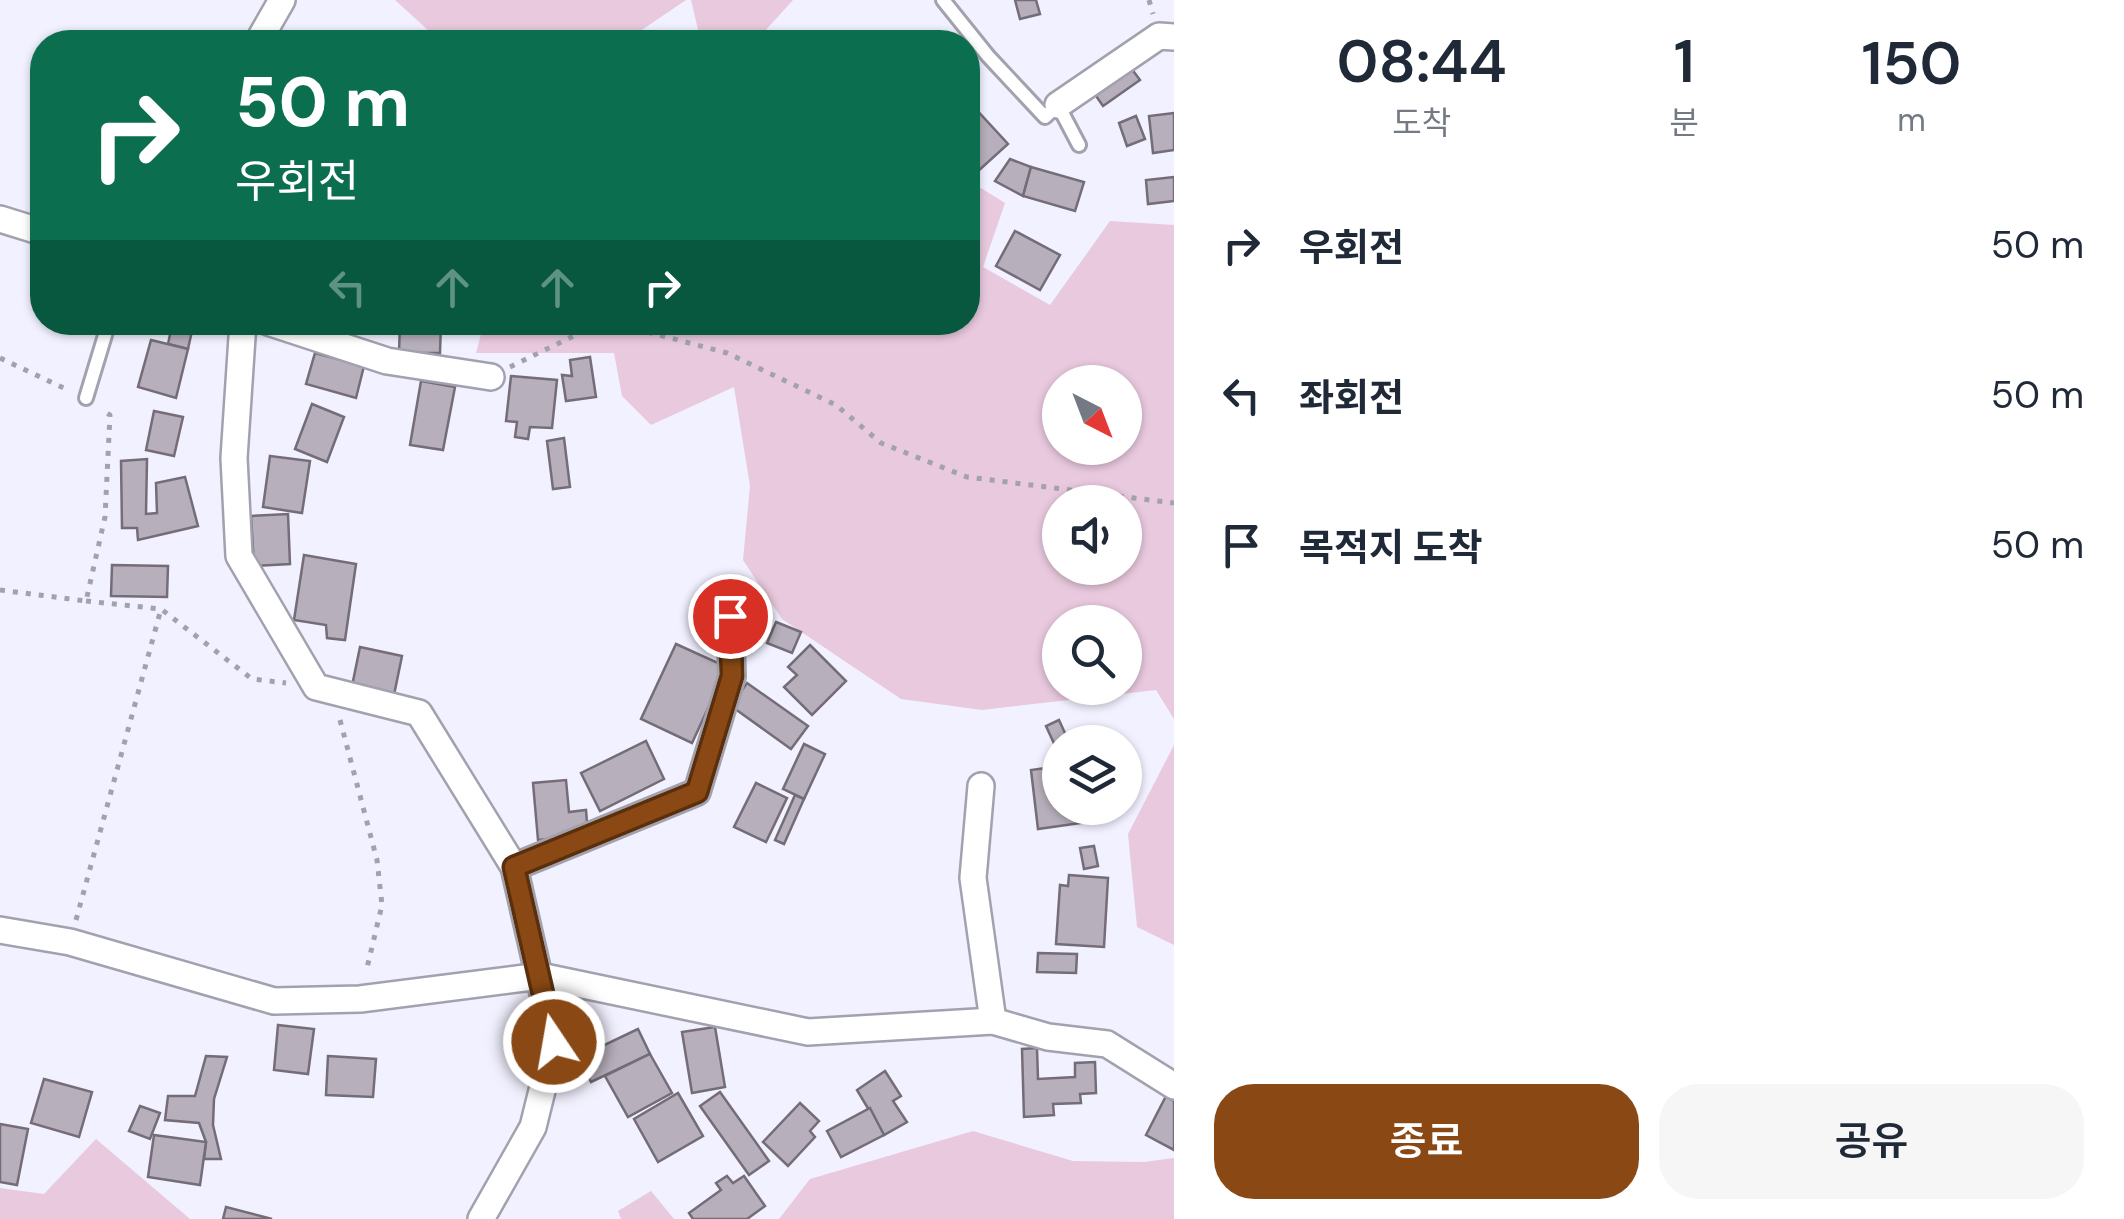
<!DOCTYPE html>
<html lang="ko">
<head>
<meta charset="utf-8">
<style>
  :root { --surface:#fff; --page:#f6f6f7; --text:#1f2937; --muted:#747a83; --accent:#8a4914 }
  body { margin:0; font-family:"DM Sans","Noto Sans KR",sans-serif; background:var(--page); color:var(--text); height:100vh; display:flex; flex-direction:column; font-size:38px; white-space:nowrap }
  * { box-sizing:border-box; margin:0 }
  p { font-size:32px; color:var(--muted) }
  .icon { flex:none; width:55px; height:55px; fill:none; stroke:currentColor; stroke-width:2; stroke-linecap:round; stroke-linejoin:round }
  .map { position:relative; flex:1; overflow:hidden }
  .sheet { display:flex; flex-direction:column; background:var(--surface); width:950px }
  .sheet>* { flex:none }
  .banner { position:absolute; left:30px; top:30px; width:950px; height:305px; border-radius:40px; box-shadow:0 2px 8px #0004; background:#0b6e4f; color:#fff; overflow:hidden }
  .needle { width:65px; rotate:138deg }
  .fabs { position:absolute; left:1042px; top:365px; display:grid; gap:20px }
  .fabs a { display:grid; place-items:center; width:100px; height:100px; border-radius:50%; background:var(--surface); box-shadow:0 2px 8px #0004; font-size:50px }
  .pin { position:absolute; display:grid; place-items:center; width:85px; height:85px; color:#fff; margin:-42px; border:5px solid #fff; border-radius:50%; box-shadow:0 2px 10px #0007 }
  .me { position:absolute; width:110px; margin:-55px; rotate:348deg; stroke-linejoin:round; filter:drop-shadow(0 0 8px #0008) }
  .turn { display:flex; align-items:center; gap:35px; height:210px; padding:0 40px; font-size:45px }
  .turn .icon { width:130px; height:130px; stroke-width:2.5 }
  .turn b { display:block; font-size:70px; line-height:85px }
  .lanes { display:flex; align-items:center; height:95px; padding:0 40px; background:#0003; justify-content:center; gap:50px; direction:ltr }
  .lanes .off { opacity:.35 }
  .eta { display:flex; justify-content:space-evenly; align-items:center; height:170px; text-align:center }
  .eta b { font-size:60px; font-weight:600; line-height:70px }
  .primary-button { display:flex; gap:20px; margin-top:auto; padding:20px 40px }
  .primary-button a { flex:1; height:115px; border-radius:40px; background:var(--accent); color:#fff; font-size:40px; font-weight:600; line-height:115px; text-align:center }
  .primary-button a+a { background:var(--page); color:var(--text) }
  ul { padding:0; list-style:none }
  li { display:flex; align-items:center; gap:30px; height:150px; padding:0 40px }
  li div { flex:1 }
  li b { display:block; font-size:38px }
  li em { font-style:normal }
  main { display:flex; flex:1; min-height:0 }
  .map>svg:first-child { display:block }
</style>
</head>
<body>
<main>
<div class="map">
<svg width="1174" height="1219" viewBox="0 0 1174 1219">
  <rect width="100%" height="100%" fill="#f2f1ff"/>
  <g fill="#e9c9de" fill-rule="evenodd">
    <polygon points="395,0 686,0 624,42 441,42"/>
    <polygon points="691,0 793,0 755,42 687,42 699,34"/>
    <path d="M968,180L1005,203L983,267L1050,305L1110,221L1174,225V719L1156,690L982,710L901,699L782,619L743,560L750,486L734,387L651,425L622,396L614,353H476L484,323L968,322ZM1060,382H1125V448H1060ZM1060,502H1125V568H1060ZM1060,622H1125V688H1060Z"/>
    <polygon points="1174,745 1174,945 1137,927 1128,834"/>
    <polygon points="973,1131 1073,1161 1144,1162 1174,1158 1174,1219 779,1219 810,1179"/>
    <polygon points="96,1139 190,1219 0,1219 0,1188 44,1194"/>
    <polygon points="651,1191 674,1219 621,1219 618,1211"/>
  </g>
  <g fill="#b7afbb" stroke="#746c77" stroke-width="2.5">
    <polygon points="1015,0 1036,0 1040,14 1020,19"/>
    <polygon points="1131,68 1140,80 1103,106 1094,93"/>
    <polygon points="974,107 1008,144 976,173 968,164 968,113"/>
    <polygon points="1174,113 1174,150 1153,153 1149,116"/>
    <polygon points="1136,116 1145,139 1127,146 1119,123"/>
    <polygon points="1010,159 1031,167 1023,196 995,181"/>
    <polygon points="1031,167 1084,182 1075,211 1023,196"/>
    <polygon points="1174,177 1174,201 1148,204 1146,180"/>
    <polygon points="1015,231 1060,255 1040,290 996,266"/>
    <polygon points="146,322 194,322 188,349 168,344 171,330"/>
    <polygon points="400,322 441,322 440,353 399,353"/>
    <polygon points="151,340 188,349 176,398 138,387"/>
    <polygon points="315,353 364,366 356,398 306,384"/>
    <polygon points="590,357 596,397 566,401 562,375 572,376 570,360"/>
    <polygon points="511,376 557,380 552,428 530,427 528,439 515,437 517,422 506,421"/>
    <polygon points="421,381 455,387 443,450 410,445"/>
    <polygon points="312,404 344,417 327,462 295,449"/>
    <polygon points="154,411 183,417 174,456 146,450"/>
    <polygon points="564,438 570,487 553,489 547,441"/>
    <polygon points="270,456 310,461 302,513 263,507"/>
    <polygon points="147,459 146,514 157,513 156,483 185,477 198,526 138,540 137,528 122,528 121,461"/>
    <polygon points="288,514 290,564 254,566 251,516"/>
    <polygon points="304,555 356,564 345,640 327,638 326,625 294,620"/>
    <polygon points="112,565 168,566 167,597 111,596"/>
    <polygon points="776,622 801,632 792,653 767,643"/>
    <polygon points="676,644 727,667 692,743 641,719"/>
    <polygon points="810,645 846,681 812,715 784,687 797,675 788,667"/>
    <polygon points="360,647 402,656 394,695 352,686"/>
    <polygon points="747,683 808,726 791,749 731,706"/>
    <polygon points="1059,720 1069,742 1060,742 1057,750 1046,726"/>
    <polygon points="646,741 664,779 600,811 581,773"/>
    <polygon points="804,744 825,754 804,799 783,789"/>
    <polygon points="1060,766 1060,808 1086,808 1088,822 1038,829 1031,770"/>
    <polygon points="566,780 569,812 586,810 588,835 538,840 533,783"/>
    <polygon points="756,783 787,798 766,842 734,827"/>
    <polygon points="795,795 804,799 784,844 775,840"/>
    <polygon points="1094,846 1098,866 1084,869 1080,848"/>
    <polygon points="1069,875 1108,878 1104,947 1056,944 1060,885 1068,886"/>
    <polygon points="1038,953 1077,954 1076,973 1037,972"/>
    <polygon points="278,1025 314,1029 308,1074 274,1070"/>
    <polygon points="715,1027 725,1087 692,1093 682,1032"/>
    <polygon points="638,1029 650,1054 591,1082 579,1057"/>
    <polygon points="1037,1048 1038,1079 1075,1077 1075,1063 1095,1062 1096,1093 1080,1094 1081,1103 1053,1104 1054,1115 1024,1117 1022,1049"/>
    <polygon points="650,1054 672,1093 628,1117 605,1076"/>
    <polygon points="206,1056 227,1057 214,1099 213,1125 221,1159 204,1159 206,1142 199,1123 165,1120 168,1096 195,1096"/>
    <polygon points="328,1056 376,1059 373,1097 326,1095"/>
    <polygon points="885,1071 901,1096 893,1101 907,1122 884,1135 857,1090"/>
    <polygon points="44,1079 92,1092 79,1137 31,1123"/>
    <polygon points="720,1092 769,1161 749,1175 700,1106"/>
    <polygon points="678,1093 703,1136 658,1162 634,1119"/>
    <polygon points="1166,1096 1174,1101 1174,1150 1146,1135"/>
    <polygon points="800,1103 819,1121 810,1131 815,1137 788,1166 763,1142"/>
    <polygon points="140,1106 160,1113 150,1139 129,1131"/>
    <polygon points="870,1108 884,1135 841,1157 827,1131"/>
    <polygon points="0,1124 28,1129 17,1185 0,1182"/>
    <polygon points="154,1135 206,1142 200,1185 148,1177"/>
    <polygon points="727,1176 733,1183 744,1176 765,1206 747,1219 693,1219 689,1213 721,1190 716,1183"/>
    <polygon points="226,1207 272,1219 223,1219"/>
  </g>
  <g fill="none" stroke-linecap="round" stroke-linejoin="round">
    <defs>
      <g id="service">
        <polyline points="943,0 988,56 1045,117 1058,105 1079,145"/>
        <polyline points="86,398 109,322"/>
      </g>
      <g id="minor">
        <polyline points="258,42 282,0"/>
        <polyline points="1058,105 1159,36 1174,37"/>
        <polyline points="0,219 42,232"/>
        <polyline points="243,322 234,458 239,556 316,687 419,713 514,867 554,1042 533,1127 481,1219"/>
        <polyline points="268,322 387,361 491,377"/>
        <polyline points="981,786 973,878 993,1021"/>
        <polyline points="514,867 697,792 732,676 730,616"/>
        <polyline points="0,930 70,942 274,1001 360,999 540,976 808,1032 993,1021 1048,1037 1107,1044 1174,1086"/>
      </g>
    </defs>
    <use href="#service" stroke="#a2a1ae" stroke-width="18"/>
    <use href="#minor" stroke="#a2a1ae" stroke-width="30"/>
    <g stroke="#a2a2ac" stroke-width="5" stroke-dasharray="5 8" stroke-linecap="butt">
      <polyline points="1149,0 1153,14"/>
      <polyline points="610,322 727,353 836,405 881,443 967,477 1174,503"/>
      <polyline points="0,358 70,391"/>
      <polyline points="510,367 602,322"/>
      <polyline points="0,590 86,601 105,517 110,415 101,409"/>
      <polyline points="86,601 161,609 252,679 286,683"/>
      <polyline points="340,720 377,860 382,905 366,972"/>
      <polyline points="76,920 161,609"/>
    </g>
    <use href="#service" stroke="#fff" stroke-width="12"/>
    <use href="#minor" stroke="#fff" stroke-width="25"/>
  </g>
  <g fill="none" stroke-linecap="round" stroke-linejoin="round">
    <defs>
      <polyline id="route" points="554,1042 514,867 697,792 732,676 730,616"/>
    </defs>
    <use href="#route" stroke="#5a2f0d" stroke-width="25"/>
    <use href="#route" stroke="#8a4914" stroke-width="18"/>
  </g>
</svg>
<div class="fabs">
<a><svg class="needle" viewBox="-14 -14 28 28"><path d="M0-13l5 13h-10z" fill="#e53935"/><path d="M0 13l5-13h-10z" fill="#747a83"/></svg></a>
<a><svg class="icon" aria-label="sound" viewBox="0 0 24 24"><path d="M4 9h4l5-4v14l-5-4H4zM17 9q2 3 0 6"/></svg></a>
<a><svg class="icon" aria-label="search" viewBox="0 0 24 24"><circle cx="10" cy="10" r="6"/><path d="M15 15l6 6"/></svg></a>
<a><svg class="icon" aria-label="layers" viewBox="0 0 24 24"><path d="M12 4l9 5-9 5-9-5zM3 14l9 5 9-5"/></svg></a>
</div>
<div class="pin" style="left:730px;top:616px;background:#d93025"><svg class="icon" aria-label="arrive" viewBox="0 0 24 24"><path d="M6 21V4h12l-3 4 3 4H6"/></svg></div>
<svg class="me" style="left:554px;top:1042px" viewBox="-20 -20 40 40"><circle r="17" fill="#8a4914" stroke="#fff" stroke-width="3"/><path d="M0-11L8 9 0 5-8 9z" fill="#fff"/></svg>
<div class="banner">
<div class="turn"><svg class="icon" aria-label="right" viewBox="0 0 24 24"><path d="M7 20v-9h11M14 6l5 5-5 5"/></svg><div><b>50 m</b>우회전</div></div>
<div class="lanes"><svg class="icon off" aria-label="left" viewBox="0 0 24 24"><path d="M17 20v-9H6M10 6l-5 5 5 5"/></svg><svg class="icon off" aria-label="ahead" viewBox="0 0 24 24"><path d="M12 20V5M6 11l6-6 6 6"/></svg><svg class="icon off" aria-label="ahead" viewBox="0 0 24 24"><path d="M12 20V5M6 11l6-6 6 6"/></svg><svg class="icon" aria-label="right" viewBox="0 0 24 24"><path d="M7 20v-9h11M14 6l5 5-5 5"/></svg></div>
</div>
</div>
<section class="sheet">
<div class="eta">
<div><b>08:44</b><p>도착</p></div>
<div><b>1</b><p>분</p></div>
<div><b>150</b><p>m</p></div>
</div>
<ul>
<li><svg class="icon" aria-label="right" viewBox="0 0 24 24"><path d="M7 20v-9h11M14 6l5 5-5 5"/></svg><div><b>우회전</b></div><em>50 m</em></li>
<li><svg class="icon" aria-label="left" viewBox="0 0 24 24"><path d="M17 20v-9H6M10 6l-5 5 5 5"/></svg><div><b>좌회전</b></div><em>50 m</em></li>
<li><svg class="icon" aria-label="arrive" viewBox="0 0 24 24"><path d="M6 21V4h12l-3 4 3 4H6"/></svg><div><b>목적지 도착</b></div><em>50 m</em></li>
</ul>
<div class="primary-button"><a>종료</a><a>공유</a></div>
</section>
</main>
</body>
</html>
